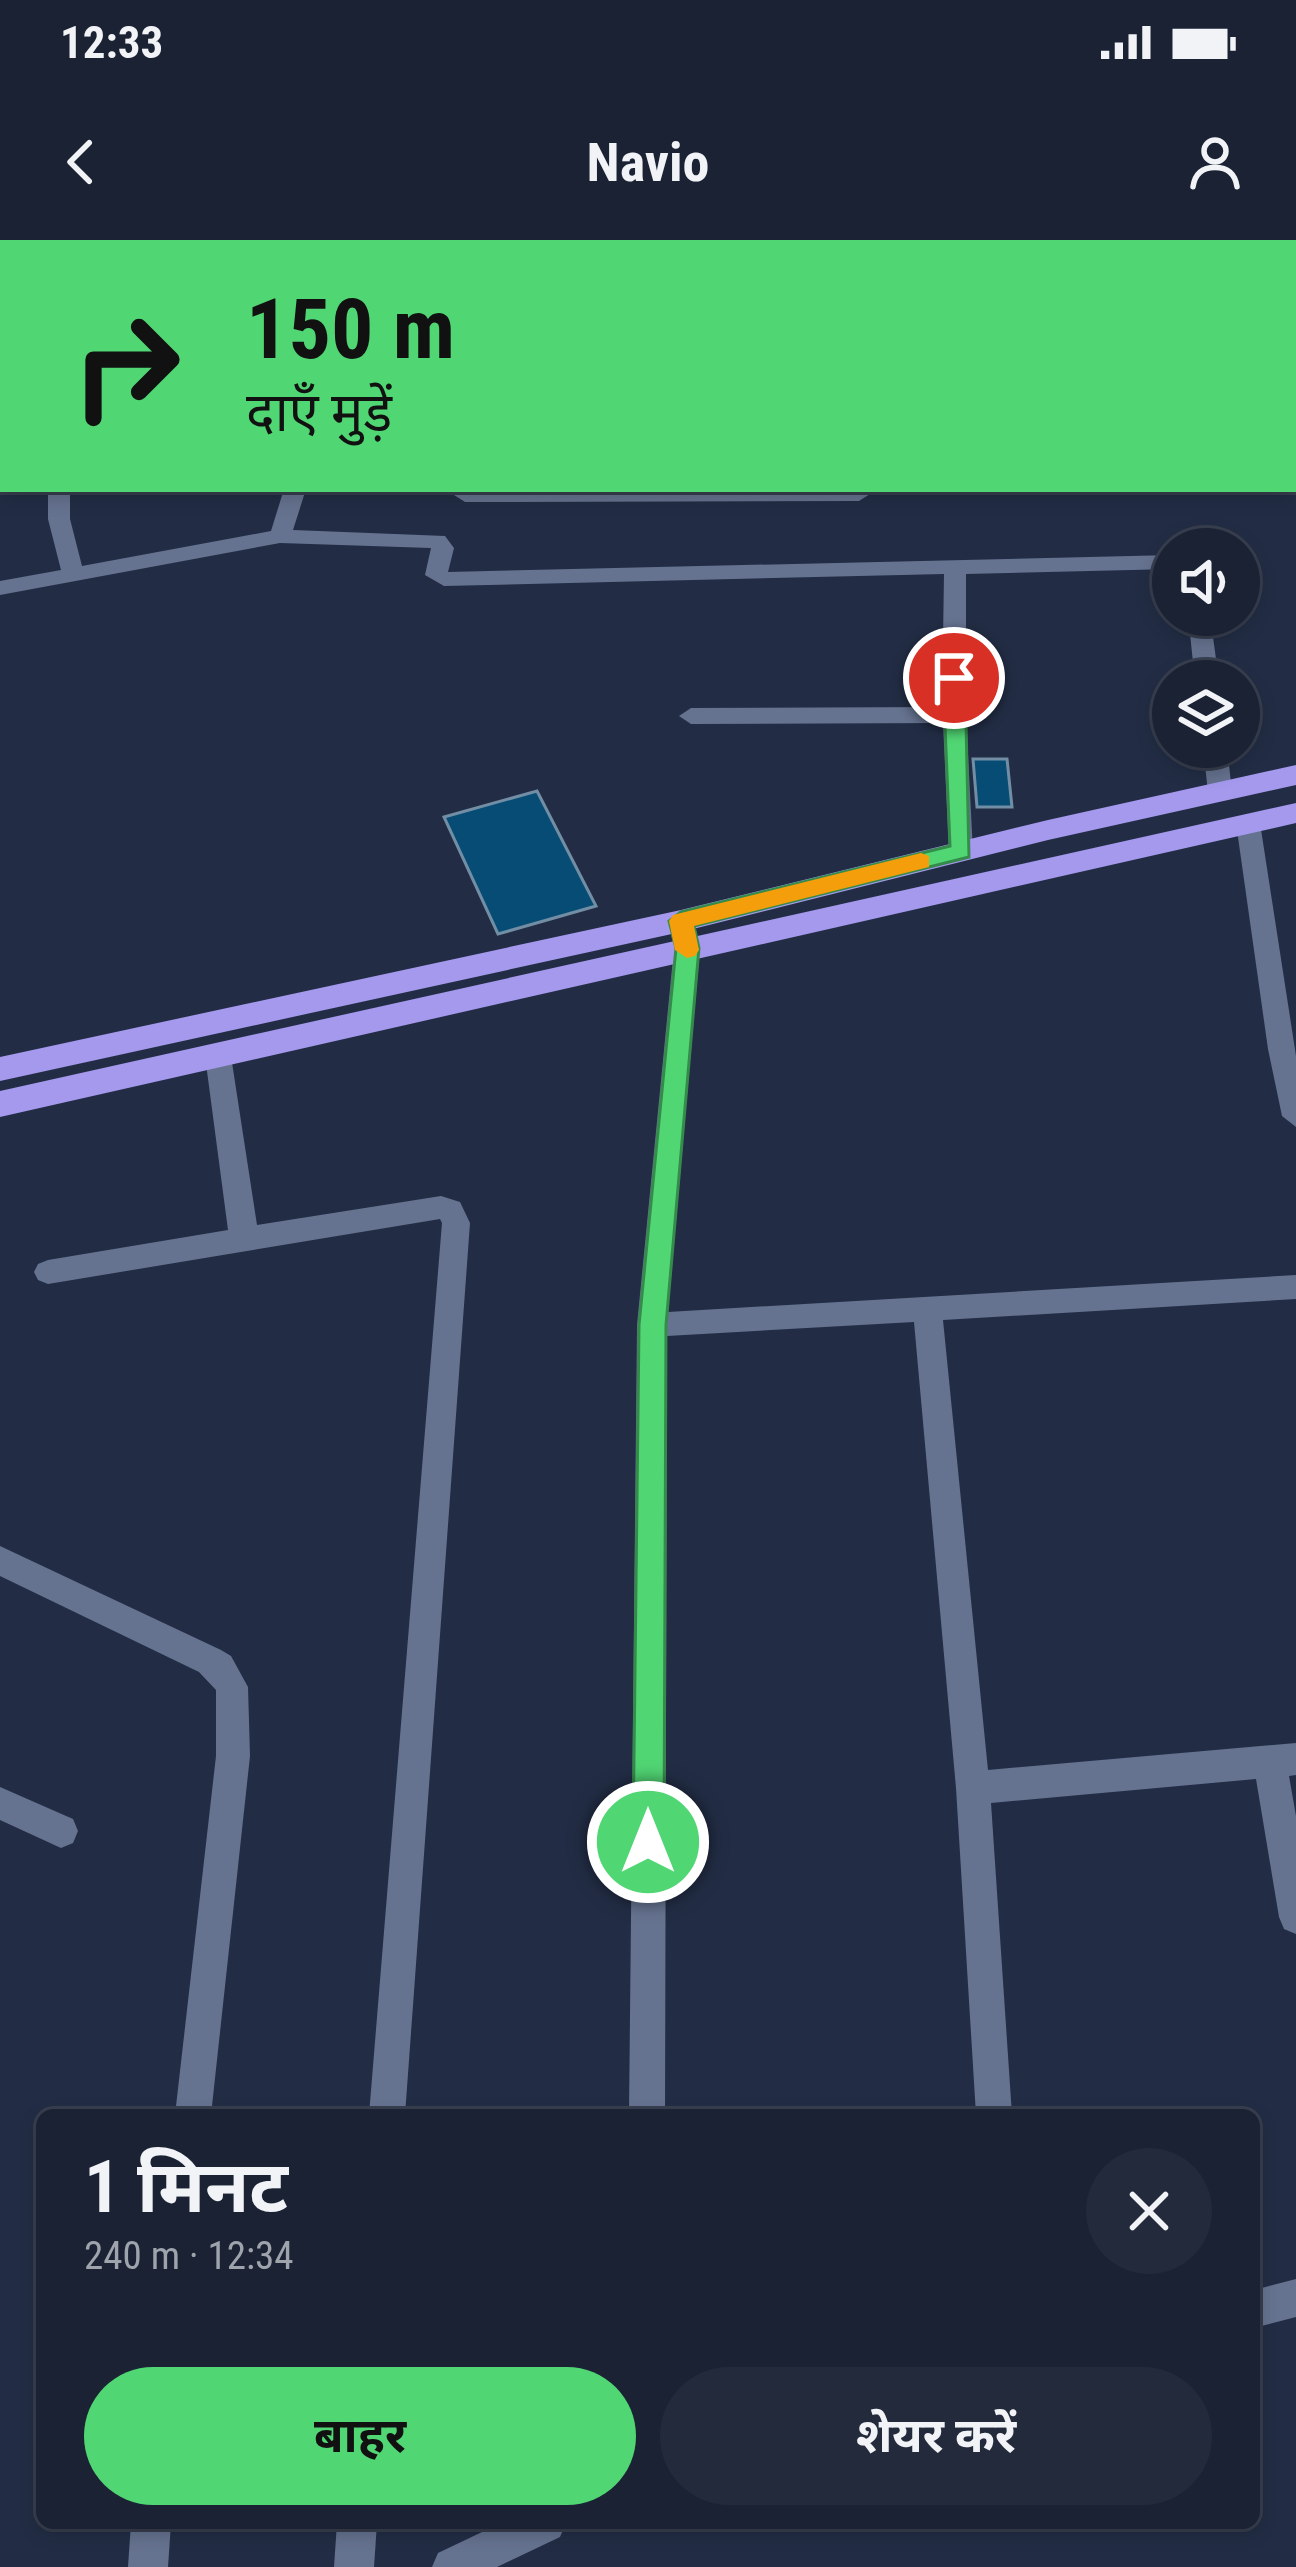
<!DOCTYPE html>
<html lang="hi">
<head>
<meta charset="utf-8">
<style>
  :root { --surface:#1a2234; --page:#232a3c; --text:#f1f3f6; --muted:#9fa4ac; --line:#383f4f; --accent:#51d674 }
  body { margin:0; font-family:"Roboto Condensed","Noto Sans Devanagari",sans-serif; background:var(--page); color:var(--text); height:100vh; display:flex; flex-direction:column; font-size:45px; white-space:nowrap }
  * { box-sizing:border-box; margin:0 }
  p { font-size:39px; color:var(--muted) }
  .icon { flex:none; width:66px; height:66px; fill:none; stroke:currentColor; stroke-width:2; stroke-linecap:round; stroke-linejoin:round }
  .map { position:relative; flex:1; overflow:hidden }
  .side { position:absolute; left:36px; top:1869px; width:1224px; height:420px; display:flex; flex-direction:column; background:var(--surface); border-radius:18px; box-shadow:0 6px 18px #0003,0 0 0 3px var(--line) }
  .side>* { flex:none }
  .banner { position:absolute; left:0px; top:0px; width:1296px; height:252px; box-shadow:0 6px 18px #0003,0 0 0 3px var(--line); background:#51d674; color:#111; overflow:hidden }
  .buttons { position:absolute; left:1152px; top:288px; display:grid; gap:24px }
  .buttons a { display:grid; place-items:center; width:108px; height:108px; border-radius:50%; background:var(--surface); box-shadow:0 6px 18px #0003,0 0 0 3px var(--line); font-size:60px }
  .pin { position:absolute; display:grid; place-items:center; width:102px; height:102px; color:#fff; margin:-51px; border:6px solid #fff; border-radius:50%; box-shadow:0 3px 12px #0007 }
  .me { position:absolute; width:132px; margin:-66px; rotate:0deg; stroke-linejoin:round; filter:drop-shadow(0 0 9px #0008) }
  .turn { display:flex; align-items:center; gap:42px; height:252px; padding:0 48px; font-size:54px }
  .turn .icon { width:156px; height:156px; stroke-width:2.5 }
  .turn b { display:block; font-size:84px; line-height:102px }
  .round { display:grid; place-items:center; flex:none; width:126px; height:126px; border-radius:63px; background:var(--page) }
  .overview { display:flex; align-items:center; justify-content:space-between; height:204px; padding:0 48px }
  h1 { font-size:72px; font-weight:700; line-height:90px }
  .button { display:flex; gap:24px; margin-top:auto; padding:24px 48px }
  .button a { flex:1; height:138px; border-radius:72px; background:var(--accent); color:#111; font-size:48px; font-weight:700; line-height:138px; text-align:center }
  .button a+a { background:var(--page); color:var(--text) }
  .status { display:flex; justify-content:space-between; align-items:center; height:84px; padding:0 60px; background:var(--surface); direction:ltr }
  .status svg { height:33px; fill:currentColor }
  header { display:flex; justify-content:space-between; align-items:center; height:156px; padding:0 48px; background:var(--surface); font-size:54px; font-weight:700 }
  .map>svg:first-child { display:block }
</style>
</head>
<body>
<div class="status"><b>12:33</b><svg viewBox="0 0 49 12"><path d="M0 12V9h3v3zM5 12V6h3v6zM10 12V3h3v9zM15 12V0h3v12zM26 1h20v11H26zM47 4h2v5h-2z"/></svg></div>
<header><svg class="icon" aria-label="back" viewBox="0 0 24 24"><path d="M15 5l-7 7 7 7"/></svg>Navio<svg class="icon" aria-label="person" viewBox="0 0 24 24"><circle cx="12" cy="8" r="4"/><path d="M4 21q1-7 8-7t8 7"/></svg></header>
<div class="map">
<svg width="1296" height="2327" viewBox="0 0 1296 2327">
  <rect width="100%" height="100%" fill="#222d45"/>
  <g fill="#074c75" stroke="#728ea5" stroke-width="3">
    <polygon points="973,519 1007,519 1012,567 977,567"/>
    <polygon points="537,551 596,666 498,694 444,577"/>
  </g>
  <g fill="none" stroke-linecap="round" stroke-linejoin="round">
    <g fill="#667390" fill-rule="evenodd">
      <polygon points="188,0 208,0 186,3"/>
      <polygon points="255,0 297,0 300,3 258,3"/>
      <polygon points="481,0 501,0 480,3"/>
      <polygon points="666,0 686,0 665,3"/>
      <polygon points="828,0 848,0 826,3"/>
      <rect x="0" y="137" width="3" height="12"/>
      <polygon points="1293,179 1296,180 1296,192 1293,191"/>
      <polygon points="48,249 70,249 70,279 82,326 271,291 284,249 306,249 293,290 445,296 454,308 448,332 1173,315 1173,329 966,334 966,475 973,612 961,621 949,612 943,483 691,484 679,476 691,468 942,467 944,334 444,346 425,335 431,308 280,303 0,355 0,341 61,330 48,279"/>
      <polygon points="463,249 865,249 870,254 859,261 465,262 454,255"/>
      <polygon points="1188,375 1210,375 1219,441 1195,441"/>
      <polygon points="1203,507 1227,507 1232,552 1229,558 1211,558 1208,552"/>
      <polygon points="1248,574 1260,583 1296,816 1296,887 1282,876 1268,809 1236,583"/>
      <polygon points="681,672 694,681 700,708 668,1072 1296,1035 1296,1059 943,1080 988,1530 1296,1503 1296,1535 1289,1536 1296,1576 1296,1694 1284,1689 1279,1677 1256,1539 991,1563 1012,1875 976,1875 956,1548 914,1082 667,1096 665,1875 629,1875 637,1085 674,708 668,681"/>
      <polygon points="218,806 231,816 257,985 441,956 460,962 470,983 405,1875 369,1875 442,983 440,979 48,1044 38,1040 34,1032 38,1024 48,1020 228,990 205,816"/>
      <polygon points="0,1306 221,1410 231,1416 248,1447 250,1516 211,1875 175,1875 216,1516 216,1450 199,1432 0,1336"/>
      <polygon points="0,1547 73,1579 78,1591 73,1603 61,1608 0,1580"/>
      <polygon points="1296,2039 1296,2077 1254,2088 1254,2050"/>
      <polygon points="131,2283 171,2283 168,2327 128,2327"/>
      <polygon points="337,2283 377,2283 374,2327 334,2327"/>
      <polygon points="501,2283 566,2283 560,2297 497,2327 432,2327 438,2313"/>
    </g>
    <g fill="#a599ee" fill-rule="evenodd">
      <polygon points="1296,525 1296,545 1048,600 681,692 0,841 0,817 681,670 1048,580"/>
      <polygon points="1296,563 1296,583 0,877 0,851"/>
    </g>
  </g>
  <polygon fill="#51d674" stroke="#358b4b" stroke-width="3" points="954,431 965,438 969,617 694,686 699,708 666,1085 664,1602 659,1613 648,1617 637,1613 633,1602 639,1085 676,708 669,681 681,672 950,606 943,438"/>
  <polygon fill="#f59e0b" points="921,613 929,616 929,627 694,686 699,710 695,716 687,718 675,710 669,681 673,675"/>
</svg>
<div class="buttons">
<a><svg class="icon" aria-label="sound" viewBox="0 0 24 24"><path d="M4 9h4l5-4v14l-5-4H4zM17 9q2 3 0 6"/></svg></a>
<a><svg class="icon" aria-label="layers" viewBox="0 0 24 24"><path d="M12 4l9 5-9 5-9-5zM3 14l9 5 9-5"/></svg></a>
</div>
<div class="pin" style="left:954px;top:438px;background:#d93025"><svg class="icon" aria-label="arrive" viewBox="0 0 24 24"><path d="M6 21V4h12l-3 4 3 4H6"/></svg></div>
<svg class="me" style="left:648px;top:1602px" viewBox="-20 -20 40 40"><circle r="17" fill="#51d674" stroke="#fff" stroke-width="3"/><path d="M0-11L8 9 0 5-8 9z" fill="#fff"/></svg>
<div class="banner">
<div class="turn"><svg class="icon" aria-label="right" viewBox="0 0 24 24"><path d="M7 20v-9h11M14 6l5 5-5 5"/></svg><div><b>150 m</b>दाएँ मुड़ें</div></div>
</div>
<section class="side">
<div class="overview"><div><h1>1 मिनट</h1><p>240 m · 12:34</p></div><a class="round"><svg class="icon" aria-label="close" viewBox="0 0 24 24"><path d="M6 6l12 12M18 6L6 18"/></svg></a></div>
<div class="button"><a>बाहर</a><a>शेयर करें</a></div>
</section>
</div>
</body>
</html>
